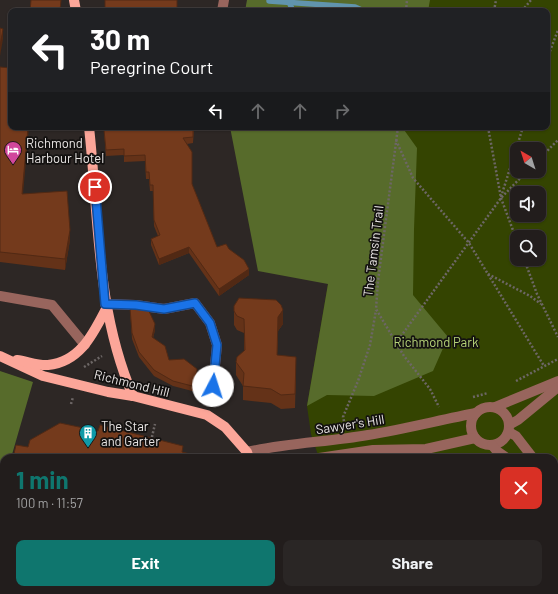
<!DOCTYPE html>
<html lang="en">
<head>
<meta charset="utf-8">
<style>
  :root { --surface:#221d1c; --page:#2a2625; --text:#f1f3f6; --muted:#a2a2a3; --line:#3f3b3b; --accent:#0f766e }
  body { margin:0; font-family:Barlow,sans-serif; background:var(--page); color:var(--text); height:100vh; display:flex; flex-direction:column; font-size:15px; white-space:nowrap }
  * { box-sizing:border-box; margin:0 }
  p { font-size:13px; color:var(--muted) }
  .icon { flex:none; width:22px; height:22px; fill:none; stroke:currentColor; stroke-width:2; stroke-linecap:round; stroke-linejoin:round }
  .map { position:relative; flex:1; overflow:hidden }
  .details { position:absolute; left:0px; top:454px; width:558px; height:140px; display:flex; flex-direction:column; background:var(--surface); border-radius:12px 12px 0 0; box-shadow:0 1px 3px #0004,0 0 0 1px var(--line) }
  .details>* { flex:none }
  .guide { position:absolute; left:8px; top:8px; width:542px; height:122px; border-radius:8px; box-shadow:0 1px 3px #0004,0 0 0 1px var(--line); background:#202124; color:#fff; overflow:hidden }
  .needle { width:26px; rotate:321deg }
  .tools { position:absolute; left:510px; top:142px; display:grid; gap:8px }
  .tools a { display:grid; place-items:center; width:36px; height:36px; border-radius:8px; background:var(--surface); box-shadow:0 1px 3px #0004,0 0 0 1px var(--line); font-size:20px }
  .pin { position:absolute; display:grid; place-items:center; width:34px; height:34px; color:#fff; margin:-17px; border:2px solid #fff; border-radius:50%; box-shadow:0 1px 4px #0007 }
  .me { position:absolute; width:44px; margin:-22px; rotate:5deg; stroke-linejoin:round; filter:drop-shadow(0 0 3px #0008) }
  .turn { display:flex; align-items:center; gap:14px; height:84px; padding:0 16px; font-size:18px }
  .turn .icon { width:52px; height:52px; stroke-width:2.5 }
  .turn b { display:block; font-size:28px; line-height:34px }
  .lanes { display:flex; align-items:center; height:38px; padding:0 16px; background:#0003; justify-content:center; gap:20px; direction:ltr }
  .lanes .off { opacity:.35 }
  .round { display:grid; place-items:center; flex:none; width:42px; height:42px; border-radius:8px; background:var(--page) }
  .summary { display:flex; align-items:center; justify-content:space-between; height:68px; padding:0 16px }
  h1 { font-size:24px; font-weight:700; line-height:30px; color:var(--accent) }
  .primary-button { display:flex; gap:8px; margin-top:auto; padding:8px 16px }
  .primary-button a { flex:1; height:46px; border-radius:8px; background:var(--accent); color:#fff; font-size:16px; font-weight:700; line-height:46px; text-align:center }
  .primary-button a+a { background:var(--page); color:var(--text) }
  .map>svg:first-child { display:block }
</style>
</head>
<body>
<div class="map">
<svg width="558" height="594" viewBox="0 0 558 594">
  <rect width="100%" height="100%" fill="#2d2725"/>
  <g fill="#344401" fill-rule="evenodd">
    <path d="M250,0H558V594H396L392,590H554V458H319L311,434L307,406L328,284L233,127H547V11H248ZM517,149H539V171H517ZM517,193H539V215H517ZM517,237H539V259H517Z"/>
    <polygon points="7,590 204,590 203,594 6,594"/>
  </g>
  <g fill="#576b2b">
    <polygon points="247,0 430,0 428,11 245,11"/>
    <polygon points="230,127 402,127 417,148 414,229 413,295 448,337 433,371 374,396 327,395 307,406 328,284 258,271"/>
    <polygon points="0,371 33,382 11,458 4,458 4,485 0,500"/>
    <polygon points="554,532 558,534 558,594 401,594 397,590 554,590"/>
    <polygon points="249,590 314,590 318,594 249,594"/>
    <polygon points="351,590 392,590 396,594 355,594"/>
  </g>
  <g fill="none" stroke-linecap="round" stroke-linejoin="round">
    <g stroke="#6194ad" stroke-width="5.5">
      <polyline points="269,1 355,7 364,11"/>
      <polyline points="289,2 293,11"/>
    </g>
    <g stroke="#6d6766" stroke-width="2.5" stroke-dasharray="2 2" stroke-linecap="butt">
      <polyline points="406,11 407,0"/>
      <polyline points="494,11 496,0"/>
      <polyline points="522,11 531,0"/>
      <polyline points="547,59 558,30"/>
      <polyline points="398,127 378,281 376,309 404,356 430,389 439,407"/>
      <polyline points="488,127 501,198 517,241"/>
      <polyline points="396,140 413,178 469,243 544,366"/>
      <polyline points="539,159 558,140"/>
      <polyline points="501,197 523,127"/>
      <polyline points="524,259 537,294 558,337"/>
      <polyline points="488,274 530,296 541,304"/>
      <polyline points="396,343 501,198 527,171"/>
      <polyline points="84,367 102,356"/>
      <polyline points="516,381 558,359"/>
      <polyline points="473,397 488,393"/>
      <polyline points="71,404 73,397"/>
      <polyline points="345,425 343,417 358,381 370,345 376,310"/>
      <polyline points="151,441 155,424"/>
      <polyline points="554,554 558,556"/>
      <polyline points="293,590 293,594"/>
      <polyline points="480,590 482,594"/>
      <polyline points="530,590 534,594"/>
    </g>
    <g stroke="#98655d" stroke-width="10">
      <polyline points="222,11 224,0"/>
      <polyline points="0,296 52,305 85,345"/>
      <polyline points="105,304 136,305 164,309 195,303 210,323 217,345 213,386"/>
      <circle cx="490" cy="426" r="19"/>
      <polyline points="495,407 558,381"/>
      <polyline points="509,425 518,420 558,387"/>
      <polyline points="509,432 516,436 533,458"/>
      <polyline points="492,445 497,451 507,458"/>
      <path d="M247,452C287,443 328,442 368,435C404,429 440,420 476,413"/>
      <polyline points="248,452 267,458"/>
      <polyline points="319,458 373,450 426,449 475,438"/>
      <polyline points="554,483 558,488"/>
    </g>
    <g stroke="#fca699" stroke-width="10">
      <polyline points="74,0 76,11"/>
      <path d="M89,127C99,218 96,311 133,396"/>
      <polyline points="0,356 43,376 108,392 133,396 207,415 225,427 247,452 249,458"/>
      <path d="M17,360C26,361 39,366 48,365C80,362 93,334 106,309"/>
      <polyline points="340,590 344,594"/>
    </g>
  </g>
  <g fill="#643218">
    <polygon points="0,67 22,194 70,240 65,270 0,262"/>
    <polygon points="194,127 193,143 187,144 192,184 217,247 229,249 249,275 219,296 189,253 159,265 151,245 151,239 158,236 154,226 153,191 150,191 149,179 146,179 145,161 124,162 124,155 106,156 104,130 135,128"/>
    <polygon points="234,306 283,324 278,331 277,355 296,371 295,408 281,409 271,403 243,400 243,386 236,375 236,362 244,351 244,333 237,330 234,325"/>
    <polygon points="130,308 155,330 153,338 169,360 197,375 196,392 173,386 154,376 139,357 132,339"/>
  </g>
  <g fill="#512914">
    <polygon points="3,29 3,39 0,56 0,46"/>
    <polygon points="28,127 29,127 22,205 22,194"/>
    <polygon points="70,230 70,240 65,270 65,259"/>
    <polygon points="189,247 189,253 159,265 159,259"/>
    <polygon points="249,269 249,275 219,296 219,289"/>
    <polygon points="283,310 283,324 278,331 278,317"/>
    <polygon points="155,324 155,330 152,343 152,337"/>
    <polygon points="4,590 7,590 6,594 3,594"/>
    <polygon points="246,590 249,590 248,594 245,594"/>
  </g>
  <g fill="#743a1c" stroke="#512914">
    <polygon points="31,0 61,0 60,11 30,11"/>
    <rect x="105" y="0" width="72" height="11"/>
    <polygon points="0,28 3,29 0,46"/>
    <polygon points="0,67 11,68 11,127 28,127 22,194 67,191 70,230 65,259 0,252"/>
    <polygon points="135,127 193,127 193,137 183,138 192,152 192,184 217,247 226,244 229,249 244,260 249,269 219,289 189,247 159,259 151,239 160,235 154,220 153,185 150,185 149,172 146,172 145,155 124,156 124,149 106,150 104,130 135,128"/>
    <polygon points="239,298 276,300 281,305 283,310 278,317 277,355 296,357 295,394 281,395 271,389 243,386 244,373 236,362 237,357 245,350 244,319 237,316 234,311 234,306"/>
    <polygon points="130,308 148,309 155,324 152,337 165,346 169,360 184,359 197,369 196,387 173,381 154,370 139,352 132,333"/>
    <polygon points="60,423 98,431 100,425 183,446 182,452 206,458 13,458 16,445 28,447 30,440"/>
    <polygon points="4,498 4,589 3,594 0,594 0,512 1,512"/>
    <polygon points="200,590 246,590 245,594 199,594"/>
  </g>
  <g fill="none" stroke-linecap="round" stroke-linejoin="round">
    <defs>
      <polyline id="route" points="95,187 105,304 136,305 164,309 195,303 210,323 217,345 213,386"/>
    </defs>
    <use href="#route" stroke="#114b97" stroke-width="10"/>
    <use href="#route" stroke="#1a73e8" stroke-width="7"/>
  </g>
  <defs>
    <symbol id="hotel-pin" viewBox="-11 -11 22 30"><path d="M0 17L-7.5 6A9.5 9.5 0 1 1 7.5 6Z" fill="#d1479c" stroke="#131110"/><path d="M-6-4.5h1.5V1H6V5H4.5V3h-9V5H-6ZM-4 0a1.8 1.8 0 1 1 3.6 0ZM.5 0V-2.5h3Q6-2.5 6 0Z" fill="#fff"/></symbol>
    <symbol id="building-pin" viewBox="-11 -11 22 30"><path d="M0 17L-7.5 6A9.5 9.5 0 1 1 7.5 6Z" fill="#0f9aa8" stroke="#131110"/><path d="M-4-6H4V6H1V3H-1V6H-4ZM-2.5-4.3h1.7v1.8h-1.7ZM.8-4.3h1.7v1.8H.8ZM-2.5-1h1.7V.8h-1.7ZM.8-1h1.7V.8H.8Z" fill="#fff"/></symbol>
  </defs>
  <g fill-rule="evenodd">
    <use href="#hotel-pin" x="3" y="140" width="20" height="27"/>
    <use href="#building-pin" x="78" y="423" width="20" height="27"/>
  </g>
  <g text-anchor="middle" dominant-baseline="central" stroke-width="3.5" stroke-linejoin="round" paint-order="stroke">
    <g font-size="13" fill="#e9e5e4" stroke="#131110" text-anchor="start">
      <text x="26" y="143">Richmond<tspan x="26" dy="15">Harbour Hotel</tspan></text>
      <text x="101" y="426">The Star<tspan x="101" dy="15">and Garter</tspan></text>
    </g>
    <g font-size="13" fill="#e9e5e4" stroke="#131110">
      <text transform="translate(373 251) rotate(-83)">The Tamsin Trail</text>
      <text transform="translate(132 383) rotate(14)">Richmond Hill</text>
      <text transform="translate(350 424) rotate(-9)">Sawyer's Hill</text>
    </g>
    <g font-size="13" fill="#b7d579" stroke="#131110">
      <text x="436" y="342">Richmond Park</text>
    </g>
  </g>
</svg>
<div class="tools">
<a><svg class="needle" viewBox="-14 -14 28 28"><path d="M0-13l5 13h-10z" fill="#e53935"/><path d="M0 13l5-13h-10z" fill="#a2a2a3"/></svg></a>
<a><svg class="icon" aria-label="sound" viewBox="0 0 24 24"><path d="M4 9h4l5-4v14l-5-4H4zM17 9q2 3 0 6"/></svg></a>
<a><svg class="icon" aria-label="search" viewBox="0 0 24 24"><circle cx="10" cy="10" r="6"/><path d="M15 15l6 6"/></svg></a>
</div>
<div class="pin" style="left:95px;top:187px;background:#d93025"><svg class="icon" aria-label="arrive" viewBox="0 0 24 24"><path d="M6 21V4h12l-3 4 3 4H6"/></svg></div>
<svg class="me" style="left:213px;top:386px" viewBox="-20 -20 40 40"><circle r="19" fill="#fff"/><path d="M0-13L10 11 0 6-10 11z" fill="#1a73e8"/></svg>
<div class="guide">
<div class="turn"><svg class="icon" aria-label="left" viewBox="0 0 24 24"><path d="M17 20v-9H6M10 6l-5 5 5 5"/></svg><div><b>30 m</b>Peregrine Court</div></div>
<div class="lanes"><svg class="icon" aria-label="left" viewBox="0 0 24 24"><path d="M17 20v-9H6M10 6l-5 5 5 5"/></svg><svg class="icon off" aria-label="ahead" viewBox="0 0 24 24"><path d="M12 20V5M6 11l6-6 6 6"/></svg><svg class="icon off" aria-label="ahead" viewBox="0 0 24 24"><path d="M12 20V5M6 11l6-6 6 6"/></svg><svg class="icon off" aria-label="right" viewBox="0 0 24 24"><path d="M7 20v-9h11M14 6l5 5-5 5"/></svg></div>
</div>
<section class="details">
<div class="summary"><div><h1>1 min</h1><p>100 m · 11:57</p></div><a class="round" style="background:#d93025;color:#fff"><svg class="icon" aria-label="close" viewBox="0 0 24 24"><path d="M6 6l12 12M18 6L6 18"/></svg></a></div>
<div class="primary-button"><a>Exit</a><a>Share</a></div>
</section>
</div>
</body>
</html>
